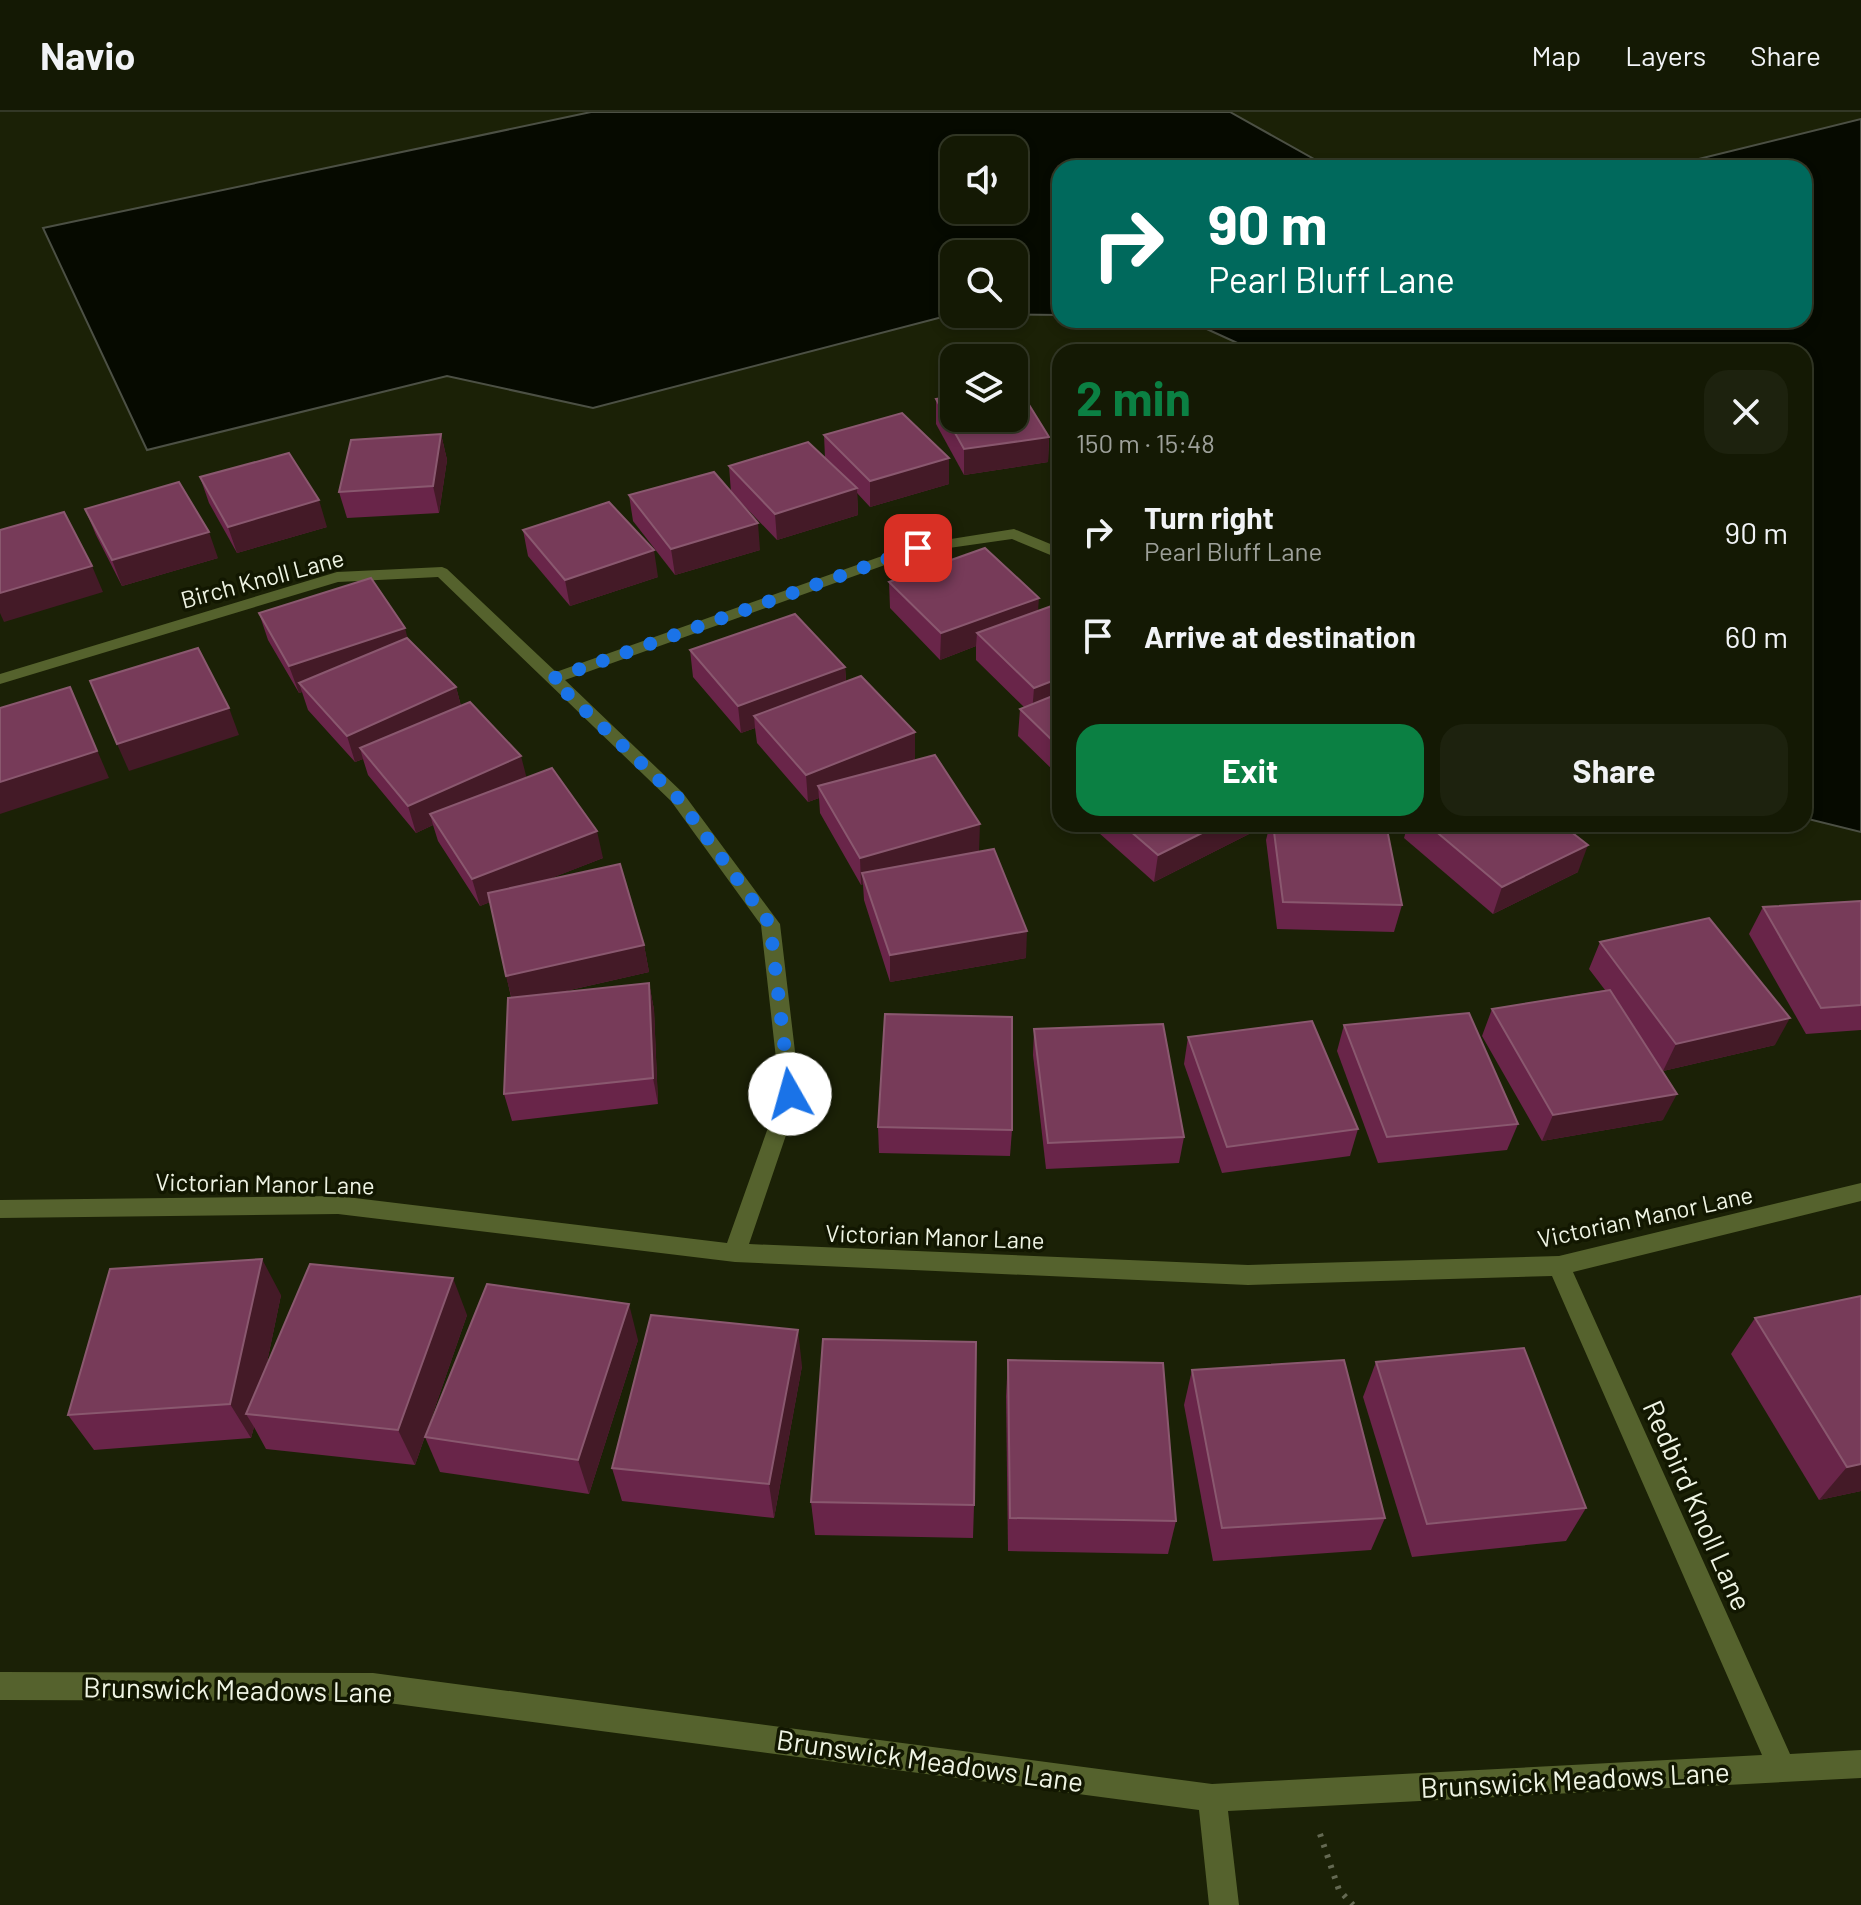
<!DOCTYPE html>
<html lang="en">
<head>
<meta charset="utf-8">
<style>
  :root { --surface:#141904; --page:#1d220e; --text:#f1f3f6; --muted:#9da09a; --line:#333826; --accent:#0b8043 }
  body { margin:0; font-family:Barlow,sans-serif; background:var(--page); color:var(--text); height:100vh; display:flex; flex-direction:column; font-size:30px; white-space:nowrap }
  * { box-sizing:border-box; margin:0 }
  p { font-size:26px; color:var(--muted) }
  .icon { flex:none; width:44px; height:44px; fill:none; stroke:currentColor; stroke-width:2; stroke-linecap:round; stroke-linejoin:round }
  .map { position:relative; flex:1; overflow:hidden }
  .drawer { position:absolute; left:1052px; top:232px; width:760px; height:488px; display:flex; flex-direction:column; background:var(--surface); border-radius:24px; box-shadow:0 4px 12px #0003,0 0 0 2px var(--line) }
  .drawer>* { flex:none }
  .banner { position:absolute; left:1052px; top:48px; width:760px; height:168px; border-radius:24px; box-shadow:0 4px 12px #0003,0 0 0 2px var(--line); background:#00695c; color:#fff; overflow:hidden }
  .tools { position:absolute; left:940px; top:24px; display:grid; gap:16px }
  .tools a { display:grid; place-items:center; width:88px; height:88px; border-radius:16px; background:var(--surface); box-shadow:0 4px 12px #0003,0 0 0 2px var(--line); font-size:40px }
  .pin { position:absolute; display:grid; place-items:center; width:68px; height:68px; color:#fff; margin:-34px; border-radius:16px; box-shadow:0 4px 12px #0006 }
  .me { position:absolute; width:88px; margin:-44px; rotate:353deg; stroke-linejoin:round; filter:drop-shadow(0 0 6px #0008) }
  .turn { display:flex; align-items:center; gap:28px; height:168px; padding:0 24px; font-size:36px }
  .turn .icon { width:104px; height:104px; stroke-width:2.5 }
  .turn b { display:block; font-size:56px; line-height:68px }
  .round { display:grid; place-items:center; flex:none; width:84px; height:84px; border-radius:24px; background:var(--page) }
  .headline { display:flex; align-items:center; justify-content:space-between; height:136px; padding:0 24px }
  h1 { font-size:48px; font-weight:700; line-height:60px; color:var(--accent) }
  .primary-button { display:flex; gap:16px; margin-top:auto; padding:16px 24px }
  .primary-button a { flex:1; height:92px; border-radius:24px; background:var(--accent); color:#fff; font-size:32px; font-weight:700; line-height:92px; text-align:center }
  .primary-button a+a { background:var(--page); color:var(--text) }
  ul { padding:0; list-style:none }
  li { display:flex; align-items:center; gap:24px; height:104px; padding:0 24px }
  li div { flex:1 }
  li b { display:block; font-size:30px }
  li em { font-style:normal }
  header { display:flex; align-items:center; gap:48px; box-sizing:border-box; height:112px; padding:0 40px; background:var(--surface); border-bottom:2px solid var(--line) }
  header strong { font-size:38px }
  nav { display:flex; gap:44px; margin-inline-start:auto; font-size:28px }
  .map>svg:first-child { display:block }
</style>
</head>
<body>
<header>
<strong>Navio</strong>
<nav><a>Map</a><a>Layers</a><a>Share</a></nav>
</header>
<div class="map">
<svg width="1861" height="1793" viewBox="0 0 1861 1793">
  <rect width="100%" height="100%" fill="#1b2106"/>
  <g fill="#060a00" stroke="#4c5044" stroke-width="2" fill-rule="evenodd">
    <path d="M591,0H1230L1330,56H1060V203L978,202H1014V142H954V202L593,296L447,264L147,338L43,116ZM954,38H1014V98H954Z"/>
    <polygon points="1861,7 1861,720 1804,706 1804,240 1257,240 1187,208 1804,208 1804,56 1662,56"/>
  </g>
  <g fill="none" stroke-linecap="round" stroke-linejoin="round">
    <polyline stroke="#646952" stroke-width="6" stroke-dasharray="3 8" stroke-linecap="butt" points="1320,1722 1339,1778 1353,1793"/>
    <polygon fill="#55622d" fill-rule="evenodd" points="1014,417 1060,436 1060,447 1012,427 921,440 565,568 683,681 780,812 800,982 749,1132 1248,1153 1559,1144 1861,1071 1861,1089 1573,1160 1790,1642 1861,1638 1861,1666 1228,1699 1239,1793 1209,1793 1199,1698 373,1589 0,1588 0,1560 373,1561 1212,1672 1762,1643 1552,1164 1248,1173 735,1150 338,1102 0,1106 0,1088 338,1084 727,1131 780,982 761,813 671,689 438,465 338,470 0,572 0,562 337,460 442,455 447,457 556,560 913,433"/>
  </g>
  <g fill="#692549">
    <polygon points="936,287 1049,325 1048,350 964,363 936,312"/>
    <polygon points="441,322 447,348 439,401 347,406 339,380"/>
    <polygon points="824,323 949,346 949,372 870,395 857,381 858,403 777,428 731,380 729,354 825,346"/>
    <polygon points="200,365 327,415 237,441 209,391"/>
    <polygon points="629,383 760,438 675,463 633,409"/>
    <polygon points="85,397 218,446 122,474 96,423"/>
    <polygon points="523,418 658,465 570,494 528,444"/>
    <polygon points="889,470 1038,499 1060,491 1060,665 1018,624 1020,597 1024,595 976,548 976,534 940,548 890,496"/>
    <polygon points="259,501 408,528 456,575 461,594 526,666 603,746 546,768 644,833 649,860 557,881 649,871 654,898 658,992 512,1009 504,982 511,885 490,790 480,794 438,729 433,713 416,721 368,663 363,647 355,650 308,598 302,580 299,581 268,528"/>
    <polygon points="690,538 845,555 846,569 915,647 911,649 979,739 967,742 1026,846 890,870 864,788 863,772 861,773 820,701 819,686 808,690 757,631 755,616 741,621 693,565"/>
    <polygon points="1089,712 1255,712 1253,720 1154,770"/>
    <polygon points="1270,712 1386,712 1402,793 1394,820 1277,817 1266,728"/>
    <polygon points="1408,712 1561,712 1578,760 1493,802 1404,726"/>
    <polygon points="1861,789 1861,918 1806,922 1749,822 1763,795"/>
    <polygon points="1600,830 1775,933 1663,959 1653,945 1663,1008 1542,1029 1482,924 1492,897 1605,878 1589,857"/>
    <polygon points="1344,913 1518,1012 1507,1038 1378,1051 1337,939"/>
    <polygon points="1034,917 1184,1025 1179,1051 1046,1057 1033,943"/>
    <polygon points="1188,925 1358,1017 1350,1044 1222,1061 1184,952"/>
    <polygon points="878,1015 1012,1018 1010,1044 879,1041"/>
    <polygon points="281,1183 266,1255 467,1203 415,1353 266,1337 254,1315 251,1326 94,1338 68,1303"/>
    <polygon points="1861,1184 1861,1379 1819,1388 1731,1242 1755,1206"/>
    <polygon points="638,1228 589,1382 440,1360 425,1325"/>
    <polygon points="1008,1248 1176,1409 1168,1442 1008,1439 1006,1284"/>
    <polygon points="1376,1250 1586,1396 1566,1429 1412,1445 1363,1285"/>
    <polygon points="802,1254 774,1406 622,1389 612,1356"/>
    <polygon points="1192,1258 1385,1406 1371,1438 1213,1449 1184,1293"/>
    <polygon points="811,1390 974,1393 973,1426 815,1423"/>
  </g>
  <g fill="#441a27">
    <polygon points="441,322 447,348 439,401 433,374"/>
    <polygon points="1049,325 1048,350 964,363 964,337"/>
    <polygon points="949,346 949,372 870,395 870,369"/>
    <polygon points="857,376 858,403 777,428 775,402"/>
    <polygon points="319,388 327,415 237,441 228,415"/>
    <polygon points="758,411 760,438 675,463 671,437"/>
    <polygon points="209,420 218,446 122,474 112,448"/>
    <polygon points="654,438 658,465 570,494 565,468"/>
    <polygon points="92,454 103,480 4,510 0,501 0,481"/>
    <polygon points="1039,486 1037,512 977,521 976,534 940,548 941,521"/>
    <polygon points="405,516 412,543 299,571 302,580 299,581 289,554"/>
    <polygon points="845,555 847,582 754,604 755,616 741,621 738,594"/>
    <polygon points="1060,566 1060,592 1032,602 1034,576"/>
    <polygon points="70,575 109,666 0,702 0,670"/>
    <polygon points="456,575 463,602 360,636 363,647 355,650 347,624"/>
    <polygon points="229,596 239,623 129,659 117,632"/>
    <polygon points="915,620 915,647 824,684 818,674 819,686 808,690 806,663"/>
    <polygon points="521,644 528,671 430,702 433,713 416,721 408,694"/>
    <polygon points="980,712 979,739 866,771 862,761 863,772 861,773 860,746"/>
    <polygon points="1220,712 1255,712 1253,720 1154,770 1158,743"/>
    <polygon points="597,719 603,746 480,794 472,767"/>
    <polygon points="1588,733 1578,760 1493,802 1502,775"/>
    <polygon points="1027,819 1026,846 890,870 890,843"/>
    <polygon points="644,833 649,860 513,891 506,864"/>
    <polygon points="649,871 654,898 658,992 653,966"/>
    <polygon points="1790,906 1775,933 1663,959 1676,932"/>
    <polygon points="1677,982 1663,1008 1542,1029 1553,1003"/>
    <polygon points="262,1147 281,1183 256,1303 246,1302 254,1315 251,1326 230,1292"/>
    <polygon points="453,1166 467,1203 415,1353 398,1318"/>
    <polygon points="629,1192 638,1228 589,1382 578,1348"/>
    <polygon points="798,1218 802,1254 774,1406 769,1372"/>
    <polygon points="1861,1352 1861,1379 1819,1388 1847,1355"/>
  </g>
  <g fill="#773b59" stroke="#8a586f" stroke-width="2">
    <polygon points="1018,275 1049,325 964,337 936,287 954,284 954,306 1014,306 1014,276"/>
    <polygon points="902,301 949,346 870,369 824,323"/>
    <polygon points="441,322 433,374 339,380 351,328"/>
    <polygon points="808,330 857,376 775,402 729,354"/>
    <polygon points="289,341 319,388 228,415 200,365"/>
    <polygon points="714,360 758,411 671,437 629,383"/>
    <polygon points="179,370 209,420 112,448 85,397"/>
    <polygon points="609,390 654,438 565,468 523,418"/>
    <polygon points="64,400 92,454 0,481 0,418"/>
    <polygon points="985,436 1039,486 941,521 889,470"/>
    <polygon points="371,466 405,516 289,554 259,501"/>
    <polygon points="1060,491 1060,566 1034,576 977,521"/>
    <polygon points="795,502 845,555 738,594 690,538"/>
    <polygon points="407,526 456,575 347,624 299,571"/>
    <polygon points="198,536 229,596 117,632 90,569"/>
    <polygon points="861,564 915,620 806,663 754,604"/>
    <polygon points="70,575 97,639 0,670 0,596"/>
    <polygon points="1060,581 1060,636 1020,597"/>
    <polygon points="470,590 521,644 408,694 360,636"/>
    <polygon points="935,643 980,712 860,746 818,674"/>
    <polygon points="552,656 597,719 472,767 430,702"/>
    <polygon points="1122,712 1220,712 1158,743"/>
    <polygon points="1273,712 1386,712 1402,793 1283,790"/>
    <polygon points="1427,712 1561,712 1588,733 1502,775"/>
    <polygon points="994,737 1027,819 890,843 862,761"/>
    <polygon points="620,752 644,833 506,864 488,781"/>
    <polygon points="1861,789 1861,893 1821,896 1763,795"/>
    <polygon points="1709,806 1790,906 1676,932 1600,830"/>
    <polygon points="649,871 653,966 504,982 508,886"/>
    <polygon points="1610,878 1677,982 1553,1003 1492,897"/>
    <polygon points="1469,901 1518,1012 1387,1025 1344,913"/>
    <polygon points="885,902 1012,905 1012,1018 878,1015"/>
    <polygon points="1312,909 1358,1017 1227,1035 1188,925"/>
    <polygon points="1163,912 1184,1025 1048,1031 1034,917"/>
    <polygon points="262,1147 230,1292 68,1303 110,1157"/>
    <polygon points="310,1152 453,1166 398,1318 246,1302"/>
    <polygon points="487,1172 629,1192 578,1348 425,1325"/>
    <polygon points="1861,1184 1861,1352 1847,1355 1755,1206"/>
    <polygon points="651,1203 798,1218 769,1372 612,1356"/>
    <polygon points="823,1227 976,1230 974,1393 811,1390"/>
    <polygon points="1524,1236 1586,1396 1427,1412 1376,1250"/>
    <polygon points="1008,1248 1163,1251 1176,1409 1010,1406"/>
    <polygon points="1344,1248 1385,1406 1222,1416 1192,1258"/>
  </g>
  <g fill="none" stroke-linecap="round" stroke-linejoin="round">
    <polyline stroke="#1a73e8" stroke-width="14" stroke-dasharray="0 25.2" points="790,982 770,812 677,685 552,567 918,436"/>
  </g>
  <g text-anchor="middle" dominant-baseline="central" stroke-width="7" stroke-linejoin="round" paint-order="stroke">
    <g font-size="24" fill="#eff4e4" stroke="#121701">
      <text transform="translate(262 466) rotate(-15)">Birch Knoll Lane</text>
      <text transform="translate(265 1071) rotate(1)">Victorian Manor Lane</text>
      <text transform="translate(1645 1104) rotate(-12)">Victorian Manor Lane</text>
      <text transform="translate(935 1124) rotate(2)">Victorian Manor Lane</text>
    </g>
    <g font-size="28" fill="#eff4e4" stroke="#121701">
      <text transform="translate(1698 1393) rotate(66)">Redbird Knoll Lane</text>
      <text transform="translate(238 1577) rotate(1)">Brunswick Meadows Lane</text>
      <text transform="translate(930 1648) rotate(8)">Brunswick Meadows Lane</text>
      <text transform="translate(1575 1667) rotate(-3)">Brunswick Meadows Lane</text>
    </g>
  </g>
</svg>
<div class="tools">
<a><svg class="icon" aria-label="sound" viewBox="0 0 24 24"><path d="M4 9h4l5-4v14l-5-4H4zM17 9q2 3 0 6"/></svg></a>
<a><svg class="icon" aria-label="search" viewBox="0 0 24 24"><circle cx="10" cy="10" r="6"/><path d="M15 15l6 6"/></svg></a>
<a><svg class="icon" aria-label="layers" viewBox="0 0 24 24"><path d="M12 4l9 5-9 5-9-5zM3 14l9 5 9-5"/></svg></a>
</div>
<div class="pin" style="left:918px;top:436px;background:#d93025"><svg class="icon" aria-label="arrive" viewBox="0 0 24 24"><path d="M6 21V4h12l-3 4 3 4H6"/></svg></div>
<svg class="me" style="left:790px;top:982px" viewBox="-20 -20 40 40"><circle r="19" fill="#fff"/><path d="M0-13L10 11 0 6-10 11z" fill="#1a73e8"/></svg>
<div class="banner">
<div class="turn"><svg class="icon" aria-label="right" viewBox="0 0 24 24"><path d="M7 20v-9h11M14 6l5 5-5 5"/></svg><div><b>90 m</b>Pearl Bluff Lane</div></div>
</div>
<section class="drawer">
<div class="headline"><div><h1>2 min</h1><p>150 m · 15:48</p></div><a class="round"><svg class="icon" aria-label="close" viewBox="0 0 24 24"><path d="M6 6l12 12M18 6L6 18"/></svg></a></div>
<ul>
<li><svg class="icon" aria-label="right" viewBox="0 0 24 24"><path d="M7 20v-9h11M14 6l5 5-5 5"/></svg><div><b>Turn right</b><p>Pearl Bluff Lane</p></div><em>90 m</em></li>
<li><svg class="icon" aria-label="arrive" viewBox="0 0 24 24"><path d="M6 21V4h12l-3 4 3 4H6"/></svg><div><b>Arrive at destination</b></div><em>60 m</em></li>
</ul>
<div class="primary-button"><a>Exit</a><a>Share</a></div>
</section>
</div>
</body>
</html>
